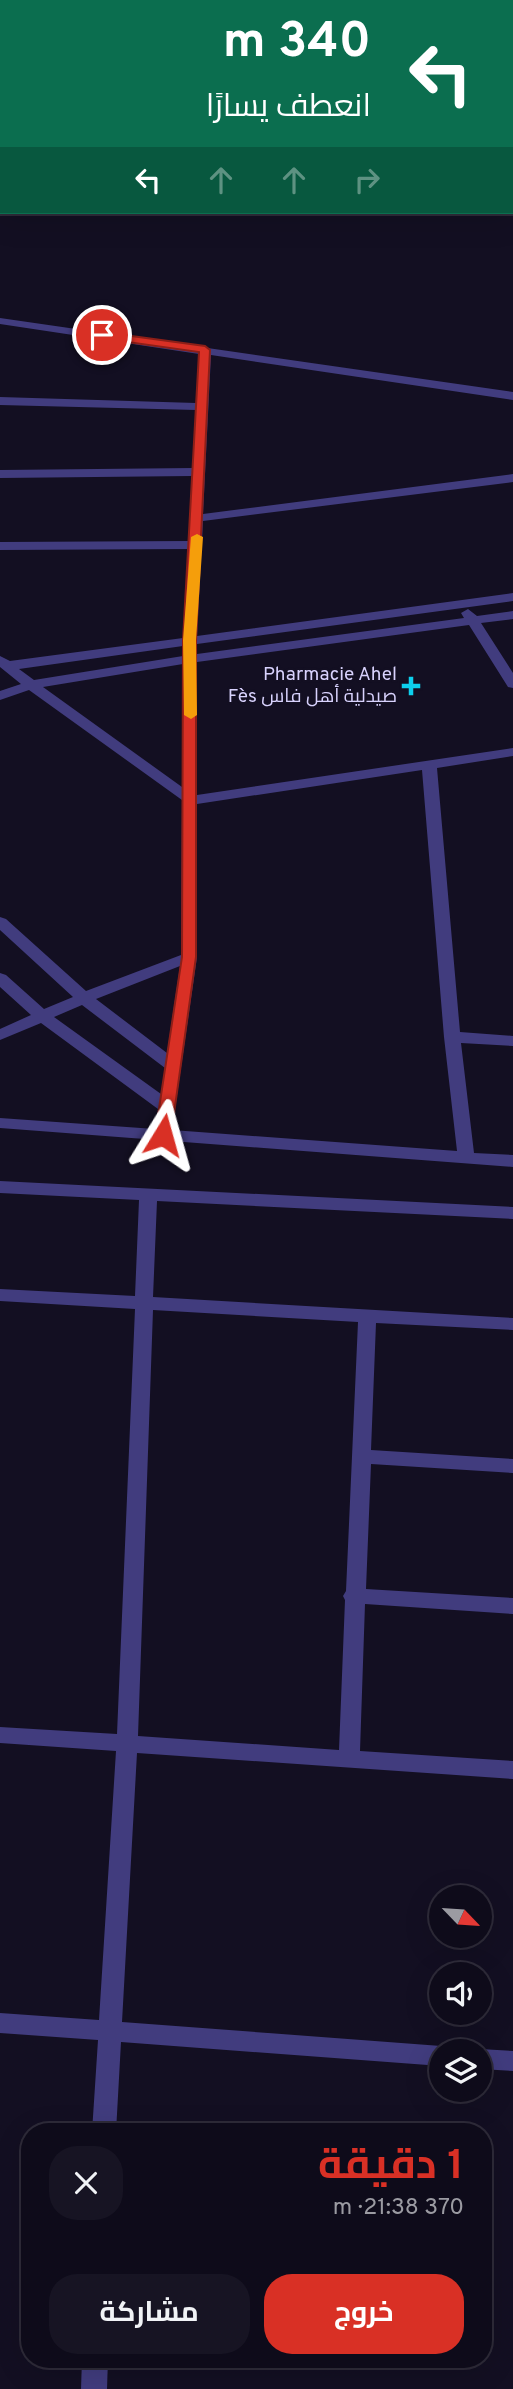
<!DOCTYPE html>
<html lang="ar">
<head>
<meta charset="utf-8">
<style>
  :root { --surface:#0e0b1a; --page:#171423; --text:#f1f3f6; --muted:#9b9ba2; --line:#2e2b39; --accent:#d93025 }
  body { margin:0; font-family:Overpass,Cairo,sans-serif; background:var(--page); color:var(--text); direction:rtl; height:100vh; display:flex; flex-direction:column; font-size:26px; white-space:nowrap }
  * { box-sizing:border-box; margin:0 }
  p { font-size:23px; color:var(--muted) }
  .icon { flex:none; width:38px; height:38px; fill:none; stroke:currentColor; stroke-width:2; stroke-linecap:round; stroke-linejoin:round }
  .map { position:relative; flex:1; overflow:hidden; direction:ltr }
  .panel { position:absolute; left:21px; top:2123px; width:471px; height:245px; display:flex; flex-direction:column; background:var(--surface); border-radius:28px; box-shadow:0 7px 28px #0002,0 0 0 2px var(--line); direction:rtl }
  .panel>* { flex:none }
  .hud { position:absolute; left:0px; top:0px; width:514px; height:214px; box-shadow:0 7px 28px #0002,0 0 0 2px var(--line); direction:rtl; background:#0b6e4f; color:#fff; overflow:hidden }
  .needle { width:46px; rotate:115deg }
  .buttons { position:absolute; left:429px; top:1885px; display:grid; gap:14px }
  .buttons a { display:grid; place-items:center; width:63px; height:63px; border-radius:50%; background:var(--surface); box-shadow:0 7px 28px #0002,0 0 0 2px var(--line); font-size:35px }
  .pin { position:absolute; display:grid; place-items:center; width:60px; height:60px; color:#fff; margin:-30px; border:4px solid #fff; border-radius:50%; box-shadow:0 2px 7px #0007 }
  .me { position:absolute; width:77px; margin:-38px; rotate:8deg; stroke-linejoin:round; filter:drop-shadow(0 0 5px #0008) }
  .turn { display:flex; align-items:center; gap:24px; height:147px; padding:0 28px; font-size:32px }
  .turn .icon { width:91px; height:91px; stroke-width:2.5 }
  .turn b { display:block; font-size:49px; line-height:60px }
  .lanes { display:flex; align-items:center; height:66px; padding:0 28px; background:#0003; justify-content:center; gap:35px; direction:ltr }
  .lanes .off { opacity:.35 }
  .round { display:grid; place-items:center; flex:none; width:74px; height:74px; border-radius:28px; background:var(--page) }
  .overview { display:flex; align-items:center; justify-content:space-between; height:119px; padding:0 28px }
  h1 { font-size:42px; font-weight:700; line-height:52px; color:var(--accent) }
  .button { display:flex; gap:14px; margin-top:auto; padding:14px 28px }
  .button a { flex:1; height:80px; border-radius:28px; background:var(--accent); color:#fff; font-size:28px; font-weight:700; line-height:80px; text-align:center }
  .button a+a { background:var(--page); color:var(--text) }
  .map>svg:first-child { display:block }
</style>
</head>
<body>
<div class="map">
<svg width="513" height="2389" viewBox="0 0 513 2389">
  <rect width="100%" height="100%" fill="#130f22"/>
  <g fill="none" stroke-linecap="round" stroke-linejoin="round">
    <g fill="#413c7e" fill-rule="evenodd">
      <polygon points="335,0 352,0 353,2 337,2"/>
      <path d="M0,318L513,392V400L211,355L203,514L513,474V482L203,521L197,636L513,593V601L197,644V654L464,618L461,613L468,609L477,616L513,611V619L481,623L513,673V688L508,687L469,625L197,662V795L513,748V756L437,768L460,1032L513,1036V1046L461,1043L474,1153L513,1155V1167L0,1128V1118L155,1129L158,1109L41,1023L0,1040V1029L31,1015L0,987V973L6,975L44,1009L73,997L0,930V917L6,919L86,991L181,955L182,800L29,690L0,700V691L21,684L0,667V656L10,661L183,638L188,549L0,550V542L189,541L192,476L0,478V470L193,468L196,410L0,405V397L196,403L199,354L0,324ZM183,646V656L34,680L19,669ZM183,664L182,787L43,687ZM422,770L444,1037L457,1151L172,1130L197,957V804ZM180,966L167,1053L96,999ZM82,1005L165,1068L161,1094L54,1017Z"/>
      <path d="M0,1181L513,1207V1219L157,1201L153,1297L513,1318V1330L376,1323L371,1450L513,1459V1473L371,1464L366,1589L513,1598V1614L365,1604L360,1751L513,1761V1779L137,1753L122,2022L441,2046L450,2051H441V2066L121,2042L116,2132H92L98,2040L0,2033V2013L99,2020L116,1751L0,1743V1727L117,1734L135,1309L0,1301V1289L135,1296L139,1200L0,1193ZM153,1310L358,1322L346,1591L343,1596L345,1600L339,1750L138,1736Z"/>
      <polygon points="480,2049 513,2051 513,2071 480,2069 480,2051 474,2051"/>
      <polygon points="82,2359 108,2359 107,2389 81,2389"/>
    </g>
  </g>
  <polygon fill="#d93025" stroke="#8d1f18" stroke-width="2" points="102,332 205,346 210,350 196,640 196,957 171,1135 163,1140 155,1135 182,957 183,640 199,352 99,338 97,335"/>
  <polygon fill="#f59e0b" points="197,534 203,537 196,640 197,715 191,719 184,715 183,640 191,537"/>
  <path fill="#0dd0ee" stroke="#130f22" stroke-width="2.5" d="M407.5 675.5h7v7h7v7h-7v7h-7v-7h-7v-7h7z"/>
  <g text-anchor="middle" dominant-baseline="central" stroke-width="5" stroke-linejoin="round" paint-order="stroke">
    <g font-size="19" fill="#d8d2fd" stroke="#130f22" text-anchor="end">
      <text x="397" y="675">Pharmacie Ahel<tspan x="397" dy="22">Fès صيدلية أهل فاس</tspan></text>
    </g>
  </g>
</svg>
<div class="buttons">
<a><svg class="needle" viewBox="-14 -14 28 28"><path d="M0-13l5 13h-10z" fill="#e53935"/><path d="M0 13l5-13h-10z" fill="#9b9ba2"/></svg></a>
<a><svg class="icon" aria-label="sound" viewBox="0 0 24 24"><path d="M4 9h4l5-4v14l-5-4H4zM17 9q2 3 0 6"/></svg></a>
<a><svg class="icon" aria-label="layers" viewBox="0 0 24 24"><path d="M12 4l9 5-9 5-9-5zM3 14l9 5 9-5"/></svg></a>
</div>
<div class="pin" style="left:102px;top:335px;background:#d93025"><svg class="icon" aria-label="arrive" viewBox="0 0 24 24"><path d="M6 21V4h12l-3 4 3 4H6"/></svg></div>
<svg class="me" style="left:163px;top:1135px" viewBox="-20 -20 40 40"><path d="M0-17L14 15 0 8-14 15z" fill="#d93025" stroke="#fff" stroke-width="4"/></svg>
<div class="hud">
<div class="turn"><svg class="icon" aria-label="left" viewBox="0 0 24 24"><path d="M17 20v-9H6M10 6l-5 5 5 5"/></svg><div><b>340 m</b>انعطف يسارًا</div></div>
<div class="lanes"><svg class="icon" aria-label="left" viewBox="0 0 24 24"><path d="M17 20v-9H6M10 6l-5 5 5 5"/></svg><svg class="icon off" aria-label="ahead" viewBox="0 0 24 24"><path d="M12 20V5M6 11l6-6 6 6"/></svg><svg class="icon off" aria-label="ahead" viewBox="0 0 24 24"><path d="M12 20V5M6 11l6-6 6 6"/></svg><svg class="icon off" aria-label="right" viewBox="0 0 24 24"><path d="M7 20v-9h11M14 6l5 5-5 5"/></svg></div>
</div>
<section class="panel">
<div class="overview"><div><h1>1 دقيقة</h1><p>370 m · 21:38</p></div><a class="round"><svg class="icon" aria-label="close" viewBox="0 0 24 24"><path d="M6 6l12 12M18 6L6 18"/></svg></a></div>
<div class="button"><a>خروج</a><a>مشاركة</a></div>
</section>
</div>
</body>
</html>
